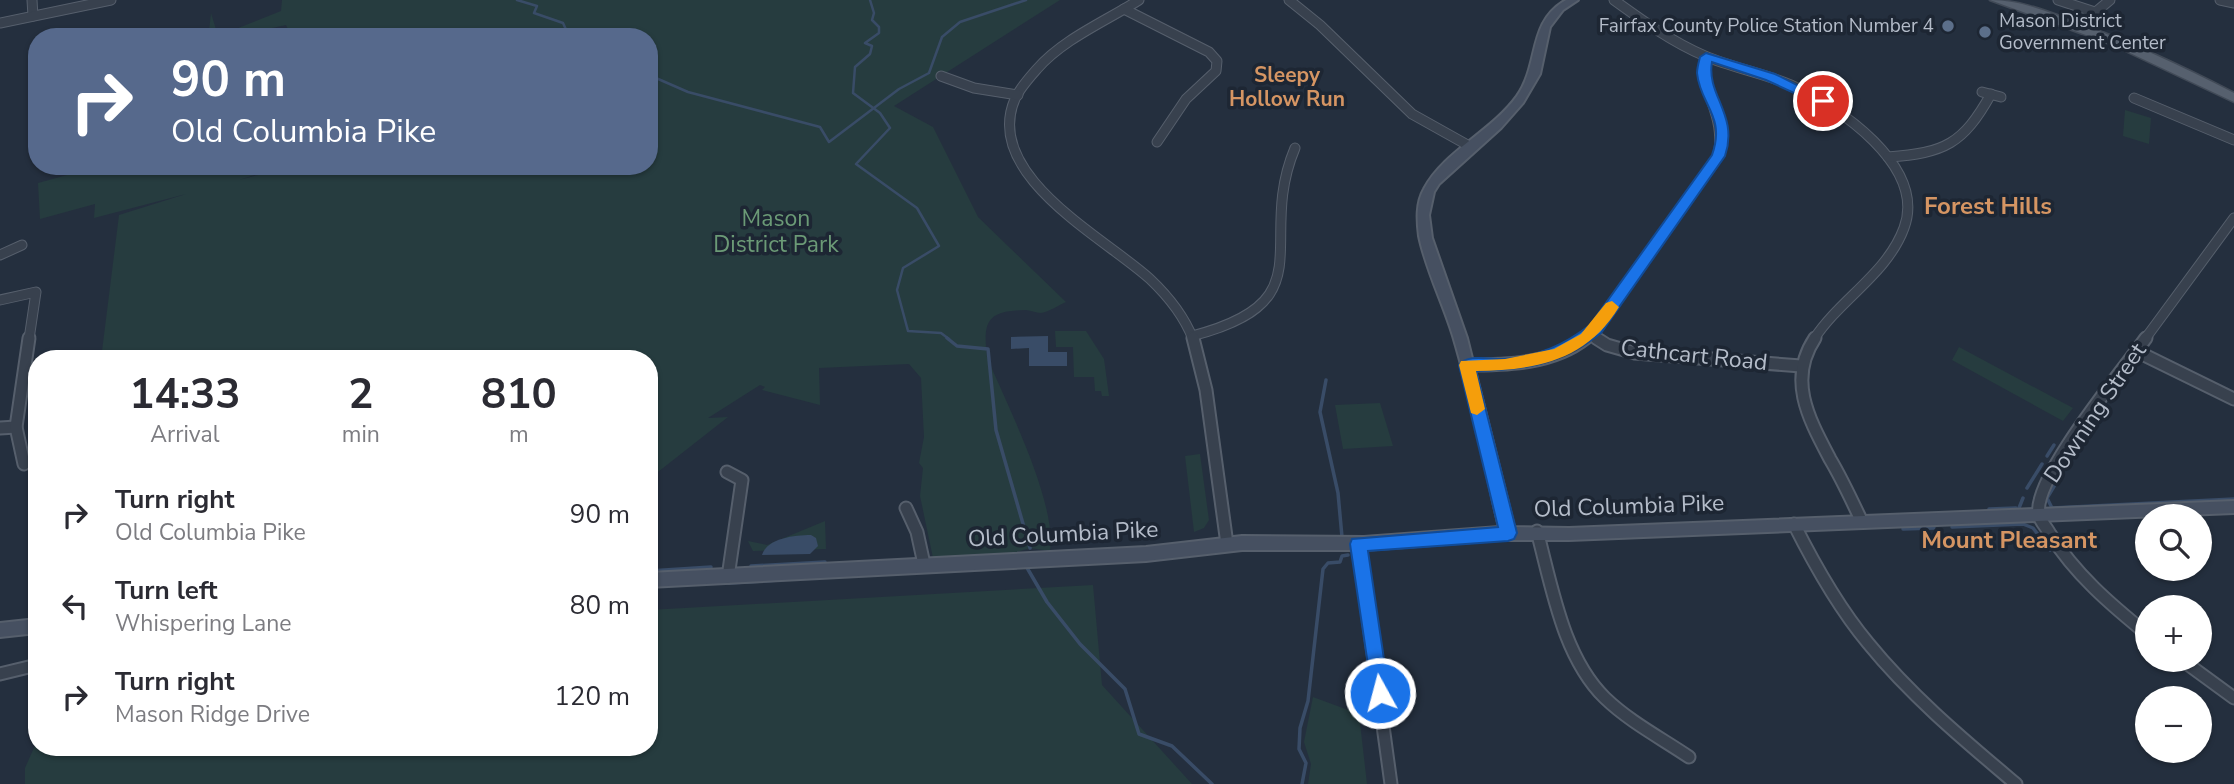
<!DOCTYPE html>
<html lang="en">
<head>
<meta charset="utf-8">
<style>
  :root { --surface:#fff; --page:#f7f7f7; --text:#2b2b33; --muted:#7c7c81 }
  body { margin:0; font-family:"Nunito Sans",sans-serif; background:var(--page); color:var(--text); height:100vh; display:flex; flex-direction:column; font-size:26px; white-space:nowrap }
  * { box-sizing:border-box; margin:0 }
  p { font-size:23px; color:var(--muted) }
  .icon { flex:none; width:38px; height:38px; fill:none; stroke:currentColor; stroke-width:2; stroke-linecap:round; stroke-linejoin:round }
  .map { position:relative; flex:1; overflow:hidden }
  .drawer { position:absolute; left:28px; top:350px; width:630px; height:406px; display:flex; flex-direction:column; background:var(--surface); border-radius:28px; box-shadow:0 2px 5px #0004 }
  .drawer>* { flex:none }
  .hud { position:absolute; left:28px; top:28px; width:630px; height:147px; border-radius:28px; box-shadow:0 2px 5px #0004; background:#56698c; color:#fff; overflow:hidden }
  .controls { position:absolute; left:2135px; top:504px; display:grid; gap:14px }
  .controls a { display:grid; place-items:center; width:77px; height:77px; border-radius:50%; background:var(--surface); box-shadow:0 2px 5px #0004; font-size:35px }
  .pin { position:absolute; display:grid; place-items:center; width:60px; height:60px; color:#fff; margin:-30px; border:4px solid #fff; border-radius:50%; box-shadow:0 2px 7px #0007 }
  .me { position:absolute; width:77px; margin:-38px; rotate:353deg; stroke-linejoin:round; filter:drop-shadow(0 0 5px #0008) }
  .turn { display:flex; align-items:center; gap:24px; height:147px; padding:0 28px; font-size:32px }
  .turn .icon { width:91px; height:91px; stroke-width:2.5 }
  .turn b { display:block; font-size:49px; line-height:60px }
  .eta { display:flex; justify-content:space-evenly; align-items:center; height:119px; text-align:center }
  .eta b { font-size:42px; font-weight:700; line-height:49px }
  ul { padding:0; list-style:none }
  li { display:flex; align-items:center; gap:21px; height:91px; padding:0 28px }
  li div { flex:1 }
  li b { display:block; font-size:26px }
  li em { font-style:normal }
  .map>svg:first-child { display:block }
</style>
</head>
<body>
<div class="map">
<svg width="2234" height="784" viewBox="0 0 2234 784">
  <rect width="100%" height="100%" fill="#242f3e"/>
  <g fill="#263c3f">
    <path d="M282,0H1060L894,106L933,127L978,217L1066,302C1059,305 1049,312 1041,313C1036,313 1030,310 1025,310C986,311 983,322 987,357C1007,405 1057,502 1050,551L1030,548L1007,555L933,558L920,496L923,468L919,463L924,437L921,378L909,364L819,368L820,405L762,390L765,387L760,385L708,418L728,417L649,479V359H101L119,215L186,194L94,218L95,204L40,219L38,183L100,166H283L239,180L291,166H649V37H292L286,25L232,37H183L209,31L211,13L218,36L281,11Z"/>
    <polygon points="2125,110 2151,118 2149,144 2123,136"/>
    <polygon points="1055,331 1086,331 1104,359 1109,396 1102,396 1101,391 1095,391 1094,377 1074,377 1073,347 1056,347"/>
    <polygon points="1959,347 2073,408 2063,421 1952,360"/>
    <polygon points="1380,403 1393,446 1343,449 1335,405"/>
    <polygon points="1200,454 1209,520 1204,528 1194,532 1185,456"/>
    <polygon points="825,521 826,549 753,551 748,541 767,545"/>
    <polygon points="1093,585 1102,685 1192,784 25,784 25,768 37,741 37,747 649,747 649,610"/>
    <polygon points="1313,697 1359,714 1367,784 1308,784 1311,764 1304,742"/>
  </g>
  <g fill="#394c67">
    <polygon points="1048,336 1048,352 1067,352 1067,366 1029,366 1029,348 1011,349 1011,337"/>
    <path d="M811,535L816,538L818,546L810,554L762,555C767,538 795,535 811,535Z"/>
  </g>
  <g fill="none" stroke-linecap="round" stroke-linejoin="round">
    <g stroke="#394c67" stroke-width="2.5">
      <polyline points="517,0 537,6 534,13 563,23 568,34 576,37"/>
      <polyline points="870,0 874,13 872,20 879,27 879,33 865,43 872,46 870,54 855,67 853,93 880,113 890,128 856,164 917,208 939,246 903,268 897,290 908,331 941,333 949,339"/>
      <polyline points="649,75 688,92 820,127 829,142 899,89 929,73 942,37 960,22 1026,0"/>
    </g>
    <g stroke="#394c67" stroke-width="3.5">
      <polyline points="947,338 957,346 988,349 996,430 1030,548"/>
      <polyline points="1326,380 1320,412 1338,493 1342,537"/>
      <polyline points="2083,438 2047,498 2052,508 2234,499"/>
      <polyline points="2047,456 2054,445"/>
      <polyline points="2027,488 2042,464"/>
      <polyline points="2019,508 2023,498"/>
      <polyline points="1989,509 2016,508"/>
      <polyline points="1952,527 2023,524 2033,528 2050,550"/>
      <polyline points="1903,529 1934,528"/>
      <polyline points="751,566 825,562"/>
      <polyline points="1026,566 1047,602 1080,644 1125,689 1139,734 1172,746 1212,784"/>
      <polyline points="649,571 711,567"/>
      <polyline points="729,583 780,580"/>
      <polyline points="1302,784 1306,763 1299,749 1300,728 1308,701 1323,569 1328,563 1340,562 1342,556 1348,555"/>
    </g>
    <defs>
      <g id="street-far1">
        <polyline points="32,0 33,16"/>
        <path d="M1139,0C1106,21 1063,39 1037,69C1030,77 1019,89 1015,99C982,175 1105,238 1150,279C1168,296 1184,316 1193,339"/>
        <polyline points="1289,0 1320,25 1412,114 1471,147"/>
        <path d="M1614,0C1643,21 1672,42 1705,56C1733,68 1763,73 1791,85C1838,106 1927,166 1904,228C1887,274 1840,299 1814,339"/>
        <polyline points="2058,0 2098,13"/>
        <polyline points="2220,0 2234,3"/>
        <polyline points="1124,9 1209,52 1217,61 1216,71 1186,99 1157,142"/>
        <polyline points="0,23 111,0"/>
        <polyline points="2079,26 2110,0"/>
        <polyline points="941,76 974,88 1018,95"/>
        <polyline points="1982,92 2001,97"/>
        <polyline points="2134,98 2234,140"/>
        <path d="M1888,157C1945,153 1963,144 1991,94"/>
        <polyline points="0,255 22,245"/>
        <polyline points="0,300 36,292 29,339"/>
        <polyline points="1590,334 1598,339"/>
        <path d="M1192,336C1328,301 1255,243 1295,148"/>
        <path d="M1584,339L1596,329L1718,156C1727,113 1698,92 1706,57"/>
        <polyline points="2145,339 2234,218"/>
      </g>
      <g id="street">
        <polyline points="1193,338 1206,390 1227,544"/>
        <polyline points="1596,338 1607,345 1635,353 1801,366"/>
        <path d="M1815,338C1787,380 1809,419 1830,459C1842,479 1852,501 1862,522"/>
        <path d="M2146,338C2123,370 2031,480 2039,515C2040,521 2047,528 2050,534C2075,574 2110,604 2147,634"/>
        <polyline points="2136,351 2234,399"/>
        <path d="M1467,365C1508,365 1553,364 1586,338"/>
        <polyline points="0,428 16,427"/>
        <polyline points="24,464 16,427 29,338"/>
        <polyline points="727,472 742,480 728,577"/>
        <polyline points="906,508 917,532 924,564"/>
        <path d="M1794,524C1815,566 1838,607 1868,643C1911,696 1964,740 2016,784"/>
        <path d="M1537,531C1552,587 1563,657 1605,698C1630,722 1661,738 1689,757"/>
        <polyline points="1358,544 1391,784"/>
        <polyline points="2182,660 2234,698"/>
        <polyline points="0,674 37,665"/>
      </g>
      <g id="secondary">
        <path d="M1566,0H1578L1563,10L1550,27L1540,74L1523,103L1501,128L1439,184L1434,192L1429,215L1432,238L1467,338L1514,527L1569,528L2234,501V513L1569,540H1498L1364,550H1242L1146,561L649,587V573L1146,547L1242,536L1364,537L1499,527C1484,464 1472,399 1453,336C1443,303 1426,270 1419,236C1417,220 1416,203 1424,189C1443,152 1492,131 1517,96C1540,63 1527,22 1566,0Z"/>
        <polygon points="37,619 37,633 0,637 0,623"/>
      </g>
      <path id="primary" d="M1990,0C2019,0 2046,11 2073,21C2128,41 2182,66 2234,93V102L2113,45Z"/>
    </defs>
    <use href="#street-far1" stroke="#565f6c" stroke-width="11"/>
    <use href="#street" stroke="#565f6c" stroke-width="15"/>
    <use href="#secondary" stroke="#565f6c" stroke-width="4"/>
    <use href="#primary" stroke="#414a57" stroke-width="3"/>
    <use href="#street-far1" stroke="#38414e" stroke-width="9"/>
    <use href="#street" stroke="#38414e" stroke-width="11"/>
    <use href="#secondary" fill="#465061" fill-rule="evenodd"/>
    <use href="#primary" fill="#56606e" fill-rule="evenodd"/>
  </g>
  <path fill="#1a73e8" stroke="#114b97" stroke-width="2" d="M1706,53L1775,74L1829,101L1823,105L1818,104L1766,80L1712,62C1706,95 1739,115 1725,156L1601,333C1562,364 1525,370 1476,371L1517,533L1514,539L1508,541L1368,551L1389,693L1386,699L1380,702L1373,699L1350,544L1352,539L1498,527L1459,365C1467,353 1492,360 1505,359C1539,356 1564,345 1590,325L1712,155C1726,116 1700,105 1697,73C1697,68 1699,61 1700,57Z"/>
  <path fill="#f59e0b" d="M1612,301L1619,307C1586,361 1536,370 1476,371L1485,409L1477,415L1471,413L1459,365L1461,361L1505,359L1554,349L1581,334L1606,303Z"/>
  <g fill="#5c6f8a" stroke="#1d2633" stroke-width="2.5">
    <circle cx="1948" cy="26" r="7"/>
    <circle cx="1985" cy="32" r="7"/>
  </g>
  <g text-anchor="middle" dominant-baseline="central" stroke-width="7" stroke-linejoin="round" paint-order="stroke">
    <g font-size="19" fill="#b4bcc9" stroke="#1d2633" text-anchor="start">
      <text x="1999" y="21">Mason District<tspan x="1999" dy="22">Government Center</tspan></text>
      <text x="1934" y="26" text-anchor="end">Fairfax County Police Station Number 4</text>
    </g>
    <g font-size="21" font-weight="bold" fill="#d59563" stroke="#1d2633">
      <text x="1287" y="75">Sleepy<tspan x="1287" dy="24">Hollow Run</tspan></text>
    </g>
    <g font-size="23" fill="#6b9a76" stroke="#1d2633">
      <text x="776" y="218">Mason<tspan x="776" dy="26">District Park</tspan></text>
    </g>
    <g font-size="23" fill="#b4bcc9" stroke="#1d2633">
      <text transform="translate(1694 355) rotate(6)">Cathcart Road</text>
      <text transform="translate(2095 413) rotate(-56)">Downing Street</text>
      <text transform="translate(1629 506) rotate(-2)">Old Columbia Pike</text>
      <text transform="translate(1063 534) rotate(-3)">Old Columbia Pike</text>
    </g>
    <g font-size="24" font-weight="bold" fill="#d59563" stroke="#1d2633">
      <text x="1988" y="206">Forest Hills</text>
      <text x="2009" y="540">Mount Pleasant</text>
    </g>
  </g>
</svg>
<div class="controls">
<a><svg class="icon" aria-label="search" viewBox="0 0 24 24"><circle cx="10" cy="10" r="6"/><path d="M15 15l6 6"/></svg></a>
<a>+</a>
<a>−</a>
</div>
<div class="pin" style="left:1823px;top:101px;background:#d93025"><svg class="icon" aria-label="arrive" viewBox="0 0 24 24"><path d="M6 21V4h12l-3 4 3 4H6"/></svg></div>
<svg class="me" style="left:1380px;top:693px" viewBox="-20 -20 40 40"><circle r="17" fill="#1a73e8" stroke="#fff" stroke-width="3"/><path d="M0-11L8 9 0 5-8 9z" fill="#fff"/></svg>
<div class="hud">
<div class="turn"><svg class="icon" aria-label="right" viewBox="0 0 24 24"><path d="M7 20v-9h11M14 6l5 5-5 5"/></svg><div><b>90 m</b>Old Columbia Pike</div></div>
</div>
<section class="drawer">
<div class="eta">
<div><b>14:33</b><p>Arrival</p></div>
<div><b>2</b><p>min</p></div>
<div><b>810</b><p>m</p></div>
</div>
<ul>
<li><svg class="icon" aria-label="right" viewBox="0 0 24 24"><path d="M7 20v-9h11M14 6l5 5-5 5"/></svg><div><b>Turn right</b><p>Old Columbia Pike</p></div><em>90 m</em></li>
<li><svg class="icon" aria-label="left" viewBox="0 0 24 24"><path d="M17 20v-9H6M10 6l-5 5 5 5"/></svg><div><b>Turn left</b><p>Whispering Lane</p></div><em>80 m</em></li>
<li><svg class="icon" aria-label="right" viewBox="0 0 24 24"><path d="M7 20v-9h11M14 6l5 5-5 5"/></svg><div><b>Turn right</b><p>Mason Ridge Drive</p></div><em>120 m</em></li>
</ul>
</section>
</div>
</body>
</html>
